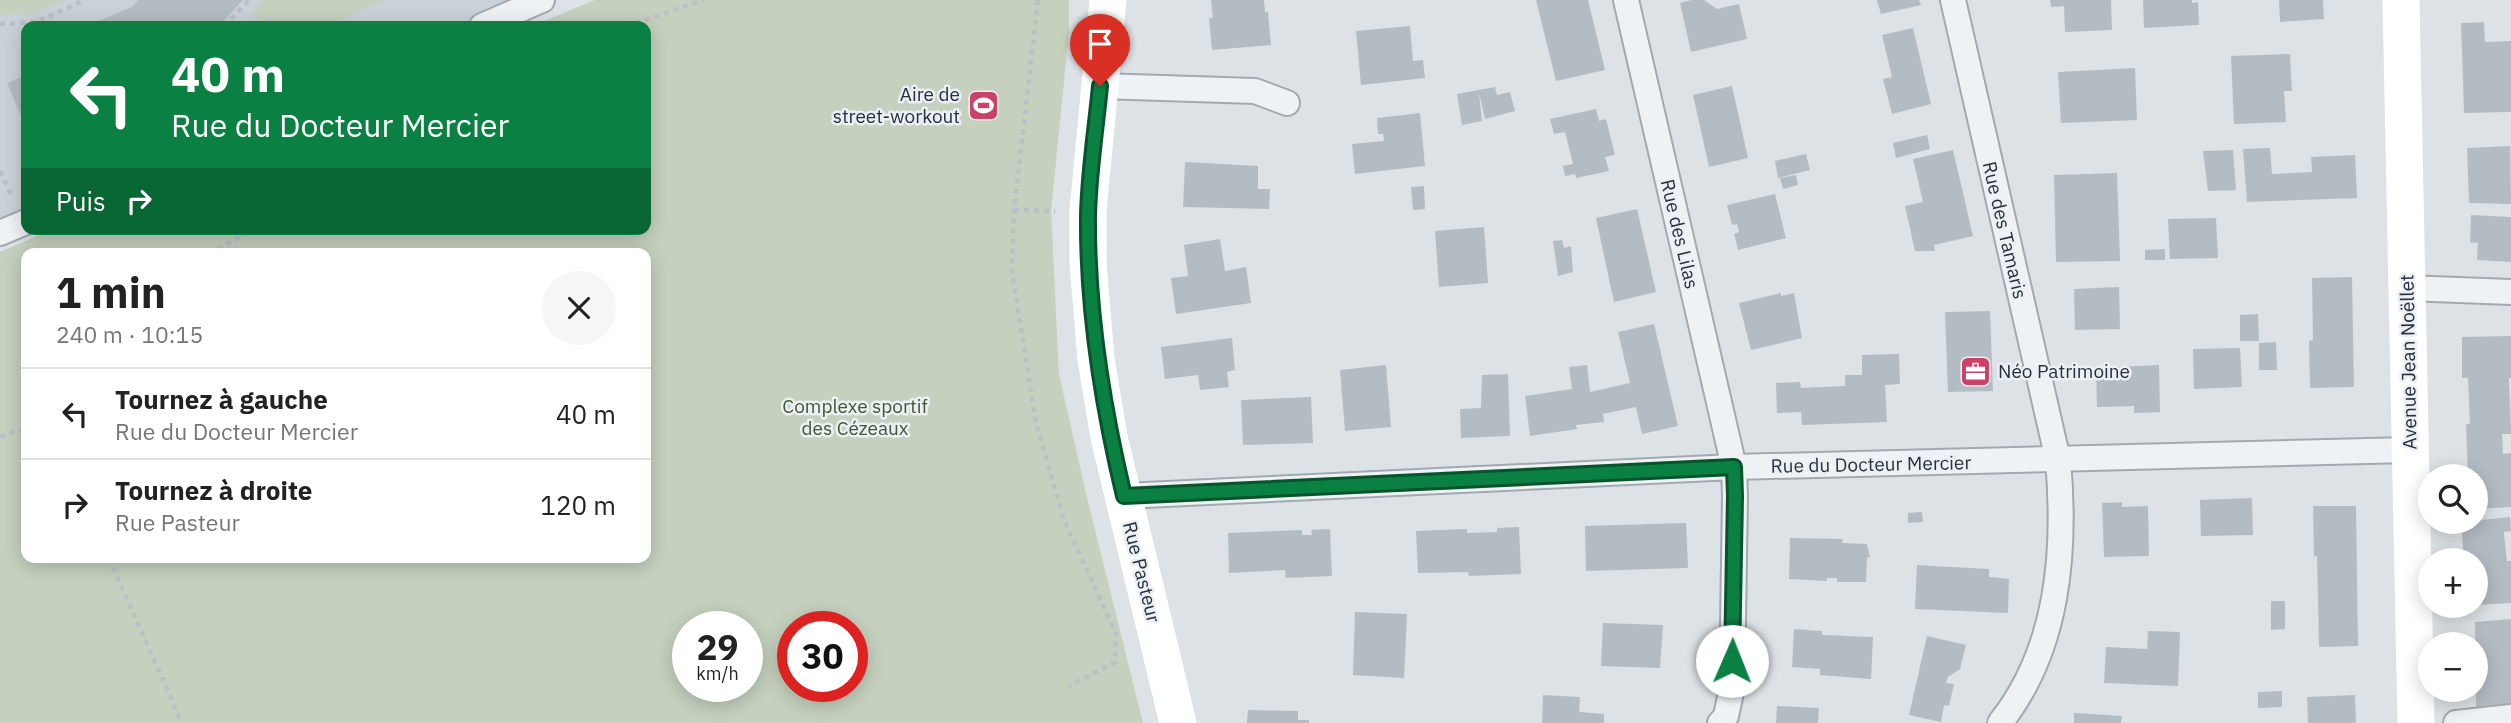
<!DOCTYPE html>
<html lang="fr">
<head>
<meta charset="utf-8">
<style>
  :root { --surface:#fff; --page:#f6f6f6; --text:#222; --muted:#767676; --line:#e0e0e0 }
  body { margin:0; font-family:"IBM Plex Sans",sans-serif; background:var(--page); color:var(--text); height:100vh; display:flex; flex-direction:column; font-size:26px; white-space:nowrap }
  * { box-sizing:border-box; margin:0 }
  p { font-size:23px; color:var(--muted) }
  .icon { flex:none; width:38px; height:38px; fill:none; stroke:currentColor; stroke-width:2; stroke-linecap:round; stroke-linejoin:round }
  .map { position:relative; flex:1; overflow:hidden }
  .sheet { position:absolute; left:21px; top:248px; width:630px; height:315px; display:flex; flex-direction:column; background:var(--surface); border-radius:14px; box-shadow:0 4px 18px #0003 }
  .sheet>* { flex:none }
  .banner { position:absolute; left:21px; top:21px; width:630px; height:214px; border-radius:14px; box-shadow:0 4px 18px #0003; background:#0b8043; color:#fff; overflow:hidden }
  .controls { position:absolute; left:2418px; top:464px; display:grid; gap:14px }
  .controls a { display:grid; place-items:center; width:70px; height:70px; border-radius:50%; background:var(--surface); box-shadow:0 4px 18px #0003; font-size:35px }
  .speed { position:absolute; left:672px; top:611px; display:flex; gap:14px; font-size:35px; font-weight:700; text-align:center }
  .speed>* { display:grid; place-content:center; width:91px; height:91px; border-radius:50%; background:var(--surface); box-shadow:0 4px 18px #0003; line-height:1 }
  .speed small { font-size:18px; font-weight:400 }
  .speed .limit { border:10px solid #d22; background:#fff; color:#111 }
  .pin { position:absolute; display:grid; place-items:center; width:60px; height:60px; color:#fff; margin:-72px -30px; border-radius:50% 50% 50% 0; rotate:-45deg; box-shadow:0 0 7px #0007 }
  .pin .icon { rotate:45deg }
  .me { position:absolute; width:77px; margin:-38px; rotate:1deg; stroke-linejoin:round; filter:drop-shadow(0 0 5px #0008) }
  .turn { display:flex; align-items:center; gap:24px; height:147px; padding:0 35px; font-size:32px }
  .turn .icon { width:91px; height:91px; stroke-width:2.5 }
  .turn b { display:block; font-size:49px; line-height:60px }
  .then { display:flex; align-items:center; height:66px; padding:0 35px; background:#0003; gap:14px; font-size:26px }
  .round { display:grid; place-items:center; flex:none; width:74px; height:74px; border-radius:37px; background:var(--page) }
  .overview { display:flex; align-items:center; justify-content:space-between; height:119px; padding:0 35px }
  h1 { font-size:42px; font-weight:800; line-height:52px }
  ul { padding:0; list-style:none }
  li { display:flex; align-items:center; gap:21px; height:91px; padding:0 35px; border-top:2px solid var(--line) }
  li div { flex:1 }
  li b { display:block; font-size:26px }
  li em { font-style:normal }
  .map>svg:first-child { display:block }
</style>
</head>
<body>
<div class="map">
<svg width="2511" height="723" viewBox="0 0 2511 723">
  <rect width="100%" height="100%" fill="#dde2e6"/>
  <polygon fill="#cbd1d8" points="0,0 542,0 482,26 26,26 26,222 0,233"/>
  <g fill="#c5d0be" fill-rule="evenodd">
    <polygon points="0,0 64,0 34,14 0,15"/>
    <polygon points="263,0 384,0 325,26 265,26 253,14"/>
    <path d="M595,0H1069V31L1051,211L1059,374L1087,498L1143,723H0V252L53,229H646V26H532ZM26,254H646V558H26ZM747,626V686H688V626ZM852,626V686H793V626Z"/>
  </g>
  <g fill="#b4bcc3">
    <polygon points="138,0 243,0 219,26 86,26 132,7"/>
    <polygon points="1211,0 1264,0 1265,12 1268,12 1271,45 1212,50 1209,18 1213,18"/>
    <polygon points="1536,0 1588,0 1605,70 1556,81"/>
    <polygon points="1691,0 1704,0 1717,9 1739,4 1747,39 1691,52 1680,3"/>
    <polygon points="1877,0 1919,0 1921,5 1881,14"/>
    <polygon points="2050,0 2111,0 2112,30 2065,32 2064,6 2051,7"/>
    <polygon points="2143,0 2192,0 2192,3 2198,2 2199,25 2144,28"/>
    <polygon points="2279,0 2323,0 2324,19 2280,22"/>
    <polygon points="2484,22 2485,42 2511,41 2511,112 2464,113 2461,23"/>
    <polygon points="1410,26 1413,61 1423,60 1425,78 1361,85 1356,31"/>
    <polygon points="1913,28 1931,104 1892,114 1883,79 1892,77 1882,35"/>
    <polygon points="2290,54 2292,91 2284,91 2286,122 2234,124 2231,56"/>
    <polygon points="2135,68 2137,120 2061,123 2058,72"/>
    <polygon points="26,75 26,127 7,83"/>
    <polygon points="1732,86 1748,158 1709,167 1693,95"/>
    <polygon points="1495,87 1497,95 1510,92 1515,111 1485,119 1479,93 1482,121 1462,125 1457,94"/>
    <polygon points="1596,109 1599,121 1606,119 1615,155 1605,157 1609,171 1576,178 1575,174 1565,176 1563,166 1573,164 1565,132 1554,134 1550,119"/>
    <polygon points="1420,113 1425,166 1355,174 1352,144 1384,141 1383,134 1378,134 1377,118"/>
    <polygon points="1927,135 1930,149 1896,158 1893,143"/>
    <polygon points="2510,146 2511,204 2469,203 2467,148"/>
    <polygon points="2270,148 2272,174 2312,172 2311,157 2355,155 2357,198 2247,202 2243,149"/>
    <polygon points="1953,150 1973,236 1934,245 1935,251 1915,251 1905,206 1923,202 1913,159"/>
    <polygon points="2233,150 2236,190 2208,191 2203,151"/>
    <polygon points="1806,154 1810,170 1778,178 1775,161"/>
    <polygon points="1185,162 1258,166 1258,189 1270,189 1269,209 1183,207"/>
    <polygon points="2117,173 2120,261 2056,262 2054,175"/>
    <polygon points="1796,175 1798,185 1783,189 1780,178"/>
    <polygon points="1424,186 1425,209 1413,210 1411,187"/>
    <polygon points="1775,194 1786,238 1738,250 1734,234 1739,232 1737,224 1732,225 1727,205"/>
    <polygon points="1637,209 1656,292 1614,302 1596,218"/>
    <polygon points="2471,215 2511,217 2511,262 2477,260 2478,243 2470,242"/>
    <polygon points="2216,218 2218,258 2170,259 2168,219"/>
    <polygon points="1484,227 1488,283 1439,287 1435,231"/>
    <polygon points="1220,239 1225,271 1246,267 1251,303 1176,314 1171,278 1188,276 1184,245"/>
    <polygon points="1562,240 1564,248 1571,246 1573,272 1558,276 1553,241"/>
    <polygon points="2165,249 2165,260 2145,260 2145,250"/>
    <polygon points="2352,277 2354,387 2310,388 2309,341 2313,340 2312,278"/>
    <polygon points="2119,287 2120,329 2075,330 2074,289"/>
    <polygon points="1781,293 1781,296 1794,293 1802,338 1751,350 1739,303"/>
    <polygon points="1990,311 1993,391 1948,392 1945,312"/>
    <polygon points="2258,314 2259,341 2240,341 2240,315"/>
    <polygon points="1654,324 1678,426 1642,434 1636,407 1603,414 1604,422 1576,425 1577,429 1530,436 1525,396 1572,389 1569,367 1587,365 1590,392 1630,383 1618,332"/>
    <polygon points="2511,336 2511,378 2509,378 2511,434 2502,434 2503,454 2511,453 2511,507 2476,509 2476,476 2468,476 2466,424 2470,424 2468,378 2462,378 2462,337"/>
    <polygon points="1232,338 1235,370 1227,372 1229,387 1200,390 1198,375 1165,379 1161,347"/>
    <polygon points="2276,342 2277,370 2259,370 2259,343"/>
    <polygon points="2240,348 2242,387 2194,389 2193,349"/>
    <polygon points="1899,354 1900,384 1885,385 1887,422 1802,425 1801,412 1777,413 1776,383 1800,382 1801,388 1845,386 1845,375 1862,375 1862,355"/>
    <polygon points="1386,365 1391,427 1345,431 1340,370"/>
    <polygon points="2159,365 2160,412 2134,413 2134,406 2097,407 2096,368"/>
    <polygon points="1508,374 1510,436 1461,438 1460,409 1481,408 1482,375"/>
    <polygon points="1311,397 1313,443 1243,445 1241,400"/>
    <polygon points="2252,498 2253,535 2201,536 2200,500"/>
    <polygon points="2122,502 2122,507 2148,506 2149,556 2104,557 2102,503"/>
    <polygon points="2313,506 2356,506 2358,646 2319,647 2317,556 2314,556"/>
    <polygon points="1922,512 1923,522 1908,523 1908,513"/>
    <polygon points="2510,517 2511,531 2504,532 2504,534 2507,561 2511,561 2511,603 2476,605 2476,560 2464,560 2461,522"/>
    <polygon points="1686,523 1688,568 1586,571 1585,526"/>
    <polygon points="1519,527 1521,574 1469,576 1468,572 1418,573 1416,531 1467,529 1467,533 1497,532 1497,528"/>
    <polygon points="1330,529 1332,576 1286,578 1285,570 1229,573 1228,533 1302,530 1302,535 1312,535 1311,530"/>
    <polygon points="1790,538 1843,539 1842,543 1867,544 1870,558 1867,557 1866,582 1837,582 1837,578 1827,578 1827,581 1789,579"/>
    <polygon points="1917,565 1989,569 1989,577 2009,579 2008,613 1915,609"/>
    <polygon points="2271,601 2285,601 2285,629 2271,630"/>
    <polygon points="1355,612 1407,614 1404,678 1353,675"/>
    <polygon points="2511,619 2511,703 2476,707 2475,622"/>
    <polygon points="1603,623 1663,625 1660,668 1601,666"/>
    <polygon points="1794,629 1822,631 1822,635 1873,637 1871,679 1820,675 1820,669 1792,667"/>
    <polygon points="2148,631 2180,632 2178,686 2104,683 2106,647 2147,649"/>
    <polygon points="1927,636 1966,645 1960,669 1948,677 1946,683 1954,684 1949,706 1944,705 1941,722 1909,715"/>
    <polygon points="2282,691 2282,707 2258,708 2258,692"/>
    <polygon points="1543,695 1580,697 1579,712 1604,714 1604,723 1542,723"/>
    <polygon points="2355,695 2356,723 2308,723 2307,697"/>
    <polygon points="1777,706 1819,708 1818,723 1776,723"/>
    <polygon points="1248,710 1298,711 1298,720 1309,720 1309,723 1247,723"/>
    <polygon points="2074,713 2122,716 2121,723 2074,723"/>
  </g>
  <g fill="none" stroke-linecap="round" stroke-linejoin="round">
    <defs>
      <g id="street">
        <polyline points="1626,0 1734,467 1735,496 1732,688 1726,716 1720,723"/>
        <path d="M1953,0L2058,460C2066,551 2059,649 2000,723"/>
        <polyline points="482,26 542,0"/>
        <polyline points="1100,86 1255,91 1287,103"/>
        <polyline points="0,233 26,222"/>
        <polyline points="2406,288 2511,292"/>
        <polyline points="1124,496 1734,467 2409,450"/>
        <polyline points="2456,723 2511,717"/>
      </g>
    </defs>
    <use href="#street" stroke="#a2a9b0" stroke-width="28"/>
    <g stroke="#bbc0c5" stroke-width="4.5" stroke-dasharray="5 5" stroke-linecap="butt">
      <polyline points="1038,0 1014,210 1012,271 1036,423 1064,520 1116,634 1115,662 1069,686"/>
      <polyline points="0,24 36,22 85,0"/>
      <polyline points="224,26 249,0"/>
      <polyline points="626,26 704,0"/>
      <polyline points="0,171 12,197"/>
      <polyline points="1014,210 1055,211"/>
      <polyline points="209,254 254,229"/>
      <polyline points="0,437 26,427"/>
      <polyline points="109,558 182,723"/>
    </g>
    <use href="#street" stroke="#eff2f5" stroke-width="24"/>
    <g stroke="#fff" stroke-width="37">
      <polyline points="1108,0 1088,211 1088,264 1096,359 1109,437 1178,723"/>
      <polyline points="2401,0 2416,723"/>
    </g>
  </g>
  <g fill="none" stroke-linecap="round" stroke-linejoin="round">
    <defs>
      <path id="route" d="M1100,86C1096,128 1089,172 1088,215C1087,310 1102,404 1124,496L1734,467L1735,496L1732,661"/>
    </defs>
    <use href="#route" stroke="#07532c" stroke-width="18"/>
    <use href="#route" stroke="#0b8043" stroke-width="12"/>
  </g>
  <defs>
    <symbol id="stadium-square" viewBox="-11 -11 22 22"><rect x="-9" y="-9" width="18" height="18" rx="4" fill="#cc4168" stroke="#ecf0f4"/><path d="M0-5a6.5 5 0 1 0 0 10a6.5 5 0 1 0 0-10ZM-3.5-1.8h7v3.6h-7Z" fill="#fff"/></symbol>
    <symbol id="office-square" viewBox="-11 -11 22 22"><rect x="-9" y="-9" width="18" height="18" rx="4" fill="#cc4168" stroke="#ecf0f4"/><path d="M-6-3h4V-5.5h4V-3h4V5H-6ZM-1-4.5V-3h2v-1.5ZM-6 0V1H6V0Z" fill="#fff"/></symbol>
  </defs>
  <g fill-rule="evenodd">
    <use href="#stadium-square" x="966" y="88" width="35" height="35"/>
    <use href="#office-square" x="1958" y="354" width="35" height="35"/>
  </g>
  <g text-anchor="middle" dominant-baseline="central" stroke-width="5" stroke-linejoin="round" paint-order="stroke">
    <g font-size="19" fill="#26313d" stroke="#ecf0f4" text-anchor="end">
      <text x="960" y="94">Aire de<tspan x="960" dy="22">street-workout</tspan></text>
      <text x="1998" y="371" text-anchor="start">Néo Patrimoine</text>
    </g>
    <g font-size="19" fill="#26313d" stroke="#ecf0f4">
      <text transform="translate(2005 230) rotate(77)">Rue des Tamaris</text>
      <text transform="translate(1680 234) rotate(77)">Rue des Lilas</text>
      <text transform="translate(2408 362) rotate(-91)">Avenue Jean Noëllet</text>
      <text transform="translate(1871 464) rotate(-1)">Rue du Docteur Mercier</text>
      <text transform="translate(1142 572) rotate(76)">Rue Pasteur</text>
    </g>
    <g font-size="19" fill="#405834" stroke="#ecf0f4">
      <text x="855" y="406">Complexe sportif<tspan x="855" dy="22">des Cézeaux</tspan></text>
    </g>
  </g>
</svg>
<div class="controls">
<a><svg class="icon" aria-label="search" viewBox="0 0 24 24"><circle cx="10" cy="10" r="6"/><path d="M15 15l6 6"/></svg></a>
<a>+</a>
<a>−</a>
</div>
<div class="speed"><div>29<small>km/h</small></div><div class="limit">30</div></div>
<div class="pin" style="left:1100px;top:86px;background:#d93025"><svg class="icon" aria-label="arrive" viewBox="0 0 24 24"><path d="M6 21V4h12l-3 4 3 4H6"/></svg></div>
<svg class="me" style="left:1732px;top:661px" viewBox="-20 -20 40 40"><circle r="19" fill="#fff"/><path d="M0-13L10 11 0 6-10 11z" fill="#0b8043"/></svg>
<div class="banner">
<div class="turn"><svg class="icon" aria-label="left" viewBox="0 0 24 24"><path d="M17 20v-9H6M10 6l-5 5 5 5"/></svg><div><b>40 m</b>Rue du Docteur Mercier</div></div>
<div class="then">Puis<svg class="icon" aria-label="right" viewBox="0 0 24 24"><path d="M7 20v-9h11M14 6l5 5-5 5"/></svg></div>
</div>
<section class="sheet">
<div class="overview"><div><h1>1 min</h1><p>240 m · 10:15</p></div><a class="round"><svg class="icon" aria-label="close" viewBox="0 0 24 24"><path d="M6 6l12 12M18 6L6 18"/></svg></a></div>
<ul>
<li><svg class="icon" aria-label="left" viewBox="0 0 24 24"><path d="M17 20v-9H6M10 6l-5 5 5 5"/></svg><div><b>Tournez à gauche</b><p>Rue du Docteur Mercier</p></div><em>40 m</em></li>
<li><svg class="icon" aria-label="right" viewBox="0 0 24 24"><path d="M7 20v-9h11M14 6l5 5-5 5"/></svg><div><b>Tournez à droite</b><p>Rue Pasteur</p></div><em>120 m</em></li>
</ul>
</section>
</div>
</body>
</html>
